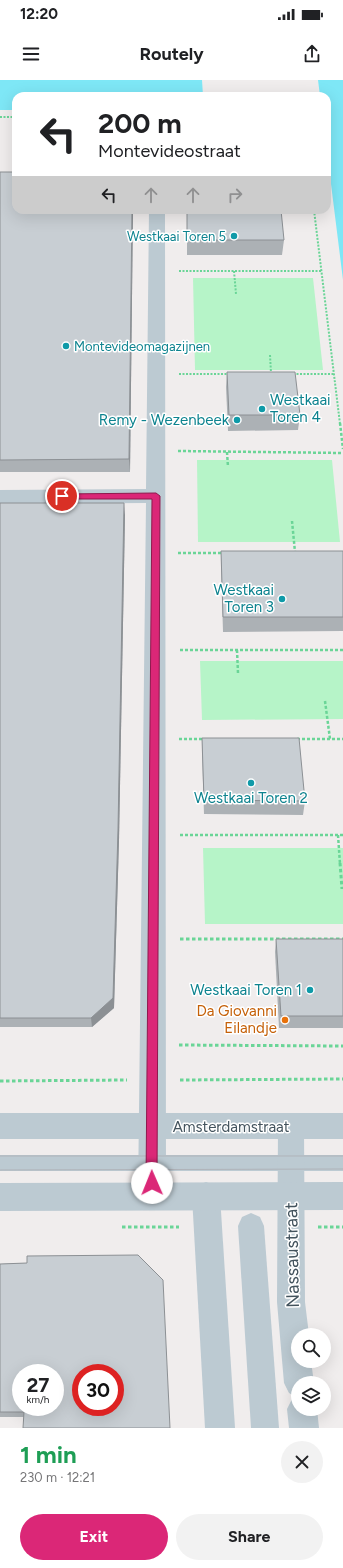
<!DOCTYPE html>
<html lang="en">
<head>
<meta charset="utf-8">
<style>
  :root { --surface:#fff; --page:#f2f2f2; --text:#202124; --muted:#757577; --accent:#db2777 }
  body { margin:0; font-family:Figtree,sans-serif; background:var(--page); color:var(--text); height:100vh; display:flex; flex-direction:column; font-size:15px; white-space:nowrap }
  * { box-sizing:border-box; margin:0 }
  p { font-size:13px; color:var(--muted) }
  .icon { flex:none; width:22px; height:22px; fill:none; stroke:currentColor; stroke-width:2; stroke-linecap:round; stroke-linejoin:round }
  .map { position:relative; height:1348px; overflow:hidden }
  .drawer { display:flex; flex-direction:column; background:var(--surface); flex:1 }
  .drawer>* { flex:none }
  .hud { position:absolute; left:12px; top:12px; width:319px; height:122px; border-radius:12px; box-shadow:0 4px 16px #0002; background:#fff; color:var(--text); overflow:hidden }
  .fabs { position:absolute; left:291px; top:1248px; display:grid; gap:8px }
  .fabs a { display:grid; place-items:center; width:40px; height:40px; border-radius:50%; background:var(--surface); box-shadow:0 4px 16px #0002; font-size:20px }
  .speed { position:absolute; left:12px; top:1284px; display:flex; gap:8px; font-size:20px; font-weight:700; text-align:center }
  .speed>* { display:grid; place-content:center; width:52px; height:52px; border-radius:50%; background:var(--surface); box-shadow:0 4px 16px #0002; line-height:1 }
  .speed small { font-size:10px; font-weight:400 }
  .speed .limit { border:6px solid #d22; background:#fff; color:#111 }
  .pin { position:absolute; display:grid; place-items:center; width:34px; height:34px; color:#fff; margin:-17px; border:2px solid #fff; border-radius:50%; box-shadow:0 1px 4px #0007 }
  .me { position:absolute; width:44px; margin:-22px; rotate:359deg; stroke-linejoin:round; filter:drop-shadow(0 0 3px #0008) }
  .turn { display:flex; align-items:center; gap:14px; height:84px; padding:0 20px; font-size:18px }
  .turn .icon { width:52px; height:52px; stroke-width:2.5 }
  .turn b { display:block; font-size:28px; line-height:34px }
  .lanes { display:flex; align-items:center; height:38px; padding:0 20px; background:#0003; justify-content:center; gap:20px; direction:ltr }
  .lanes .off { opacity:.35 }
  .round { display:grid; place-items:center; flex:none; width:42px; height:42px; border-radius:21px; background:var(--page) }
  .headline { display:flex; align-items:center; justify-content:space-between; height:68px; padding:0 20px }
  h1 { font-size:24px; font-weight:700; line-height:30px; color:#1e9e55 }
  .primary-button { display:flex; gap:8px; margin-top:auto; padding:8px 20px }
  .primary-button a { flex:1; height:46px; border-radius:24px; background:var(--accent); color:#fff; font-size:16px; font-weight:700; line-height:46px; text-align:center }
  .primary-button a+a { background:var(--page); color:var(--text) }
  .status { display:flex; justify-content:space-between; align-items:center; height:28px; padding:0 20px; background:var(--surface); direction:ltr }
  .status svg { height:11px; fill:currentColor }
  header { display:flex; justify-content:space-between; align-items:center; height:52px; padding:0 20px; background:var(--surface); font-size:18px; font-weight:700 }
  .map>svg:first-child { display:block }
</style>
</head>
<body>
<div class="status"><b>12:20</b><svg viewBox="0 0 49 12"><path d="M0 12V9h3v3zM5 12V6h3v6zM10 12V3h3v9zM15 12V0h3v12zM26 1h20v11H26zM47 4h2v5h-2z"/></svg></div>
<header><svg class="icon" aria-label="menu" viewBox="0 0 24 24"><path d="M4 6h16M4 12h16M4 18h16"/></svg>Routely<svg class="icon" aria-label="share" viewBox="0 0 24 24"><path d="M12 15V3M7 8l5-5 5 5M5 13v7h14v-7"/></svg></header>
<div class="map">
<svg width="343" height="1348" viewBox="0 0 343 1348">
  <rect width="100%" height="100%" fill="#f0eded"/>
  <g fill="#b6f4c8">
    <polygon points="193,198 313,198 323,290 195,290"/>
    <polygon points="197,380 332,380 340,462 198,462"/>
    <polygon points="200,581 343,581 343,639 202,640"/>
    <polygon points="203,768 343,768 343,844 205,844"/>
  </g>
  <g fill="#7ee7f6">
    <polygon points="0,0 202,0 203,16 16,16 16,30 0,30"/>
    <polygon points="318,0 343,0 343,200 327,72 327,16 320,16"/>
  </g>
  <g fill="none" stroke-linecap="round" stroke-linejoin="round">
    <g stroke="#6ad597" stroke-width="2" stroke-dasharray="2 1.5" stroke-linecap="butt">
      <polyline points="0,37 16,37"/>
      <polyline points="314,130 340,344"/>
      <polyline points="279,132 315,132"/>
      <polyline points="179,191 322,191"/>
      <polyline points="234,191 236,214"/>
      <polyline points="270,275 271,293"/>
      <polyline points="179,294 230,294"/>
      <polyline points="293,294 334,294"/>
    </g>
    <g stroke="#6ad597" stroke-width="2.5" stroke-dasharray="3 2" stroke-linecap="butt">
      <polyline points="340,343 343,369"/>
      <polyline points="178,371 343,373"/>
      <polyline points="227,372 228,387"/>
      <polyline points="292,441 295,472"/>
      <polyline points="178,473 223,473"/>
      <polyline points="180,570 343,570"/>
      <polyline points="237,570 238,593"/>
      <polyline points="325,621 330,659"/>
      <polyline points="179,659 204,659"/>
      <polyline points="297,659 343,659"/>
      <polyline points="180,755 343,755"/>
      <polyline points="338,755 340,784"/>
    </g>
    <g stroke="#6ad597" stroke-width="3" stroke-dasharray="3.5 2.5" stroke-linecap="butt">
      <polyline points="340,783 342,809"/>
      <polyline points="180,859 343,859"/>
      <polyline points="179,965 343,966"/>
      <polyline points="180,1000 343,999"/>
      <polyline points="0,1001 127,1000"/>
      <polyline points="122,1147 179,1147"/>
      <polyline points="318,1147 343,1147"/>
    </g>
    <rect fill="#bccad2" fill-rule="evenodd" x="0" y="1075" width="343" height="16"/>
    <polygon fill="#bccad2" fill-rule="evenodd" points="251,1133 260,1137 264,1146 279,1348 251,1348 238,1146 242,1137"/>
    <g fill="#bccad2" fill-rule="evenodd">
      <polygon points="149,130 165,130 166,1116 162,1126 152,1130 142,1126 138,1116 146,423 0,424 0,410 146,409"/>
      <polygon points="291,1033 300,1037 304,1046 305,1222 309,1255 298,1255 298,1281 311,1281 314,1303 298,1303 298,1329 317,1329 319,1348 289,1348 287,1329 292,1319 296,1317 289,1313 284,1303 277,1222 278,1046 282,1037"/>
      <polygon points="206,1102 216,1106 220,1116 235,1348 205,1348 192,1116 196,1106"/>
    </g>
    <g fill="#bccad2" fill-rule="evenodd">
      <rect x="0" y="1033" width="343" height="26"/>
      <polygon points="343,1102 343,1130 0,1131 0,1103"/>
    </g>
    <g stroke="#afb3b9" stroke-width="1">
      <polyline points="0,1076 343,1076"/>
      <polyline points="0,1090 343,1089"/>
    </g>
  </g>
  <g fill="#acb1b5">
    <polygon points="0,92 16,130 133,130 130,392 0,392"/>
    <polygon points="187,130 284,160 282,175 187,175"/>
    <polygon points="227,292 300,335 298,350 228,351 226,307"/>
    <polygon points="0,423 125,435 119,760 114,928 92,947 0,947"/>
    <polygon points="221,471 343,471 343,551 223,552 221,486"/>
    <polygon points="202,658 305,721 303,735 204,734 202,672"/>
    <polygon points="276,859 343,859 343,948 279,948 275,872"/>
    <polygon points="27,1183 24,1337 0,1337 0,1184"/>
  </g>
  <g fill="#8c9094">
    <polygon points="132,130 133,130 130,392 129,379"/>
    <polygon points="124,423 125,435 119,760 114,928 92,947 91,938"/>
  </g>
  <g fill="#c8ced3" stroke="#8c9094" fill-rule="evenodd">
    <polygon points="0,92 16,92 16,130 132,130 129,379 0,380"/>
    <polygon points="187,130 281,130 284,160 187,160"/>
    <polygon points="227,292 295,292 300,335 229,335"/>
    <polygon points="0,423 124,423 118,750 113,918 91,938 0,938"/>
    <polygon points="221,471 343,471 343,537 223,537"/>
    <polygon points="202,658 299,658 305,721 204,720"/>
    <polygon points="276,859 343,859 343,936 281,936"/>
    <path d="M138,1175L163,1200L170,1348H23L24,1332H0V1184L27,1183V1176ZM21,1293H55V1327H21ZM81,1293H115V1327H81Z"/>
  </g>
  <polygon fill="#db2777" stroke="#8e194d" points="156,413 160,416 157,1103 156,1107 152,1108 148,1107 146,1103 152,419 62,419 58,416 62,414"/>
  <g fill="#0f9aa8" stroke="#fff" stroke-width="1.5">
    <circle cx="234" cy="156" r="4"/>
    <circle cx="66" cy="266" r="4"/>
    <circle cx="262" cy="329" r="4"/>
    <circle cx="237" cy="340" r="4"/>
    <circle cx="282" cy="519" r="4"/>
    <circle cx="251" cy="703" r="4"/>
    <circle cx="310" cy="910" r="4"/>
  </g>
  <circle fill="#e8710a" stroke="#fff" stroke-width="1.5" cx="285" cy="940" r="4"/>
  <g text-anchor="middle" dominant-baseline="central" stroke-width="3" stroke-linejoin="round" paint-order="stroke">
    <g font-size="13" fill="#0d838f" stroke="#fff" text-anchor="end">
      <text x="226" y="156">Westkaai Toren 5</text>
      <text x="74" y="266" text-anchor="start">Montevideomagazijnen</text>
    </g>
    <g font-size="15" fill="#0d838f" stroke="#fff" text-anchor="end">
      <text x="270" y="320" text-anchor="start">Westkaai<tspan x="270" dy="17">Toren 4</tspan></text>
      <text x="229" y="340">Remy - Wezenbeek</text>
      <text x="274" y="510">Westkaai<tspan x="274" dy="17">Toren 3</tspan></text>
      <text x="251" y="718" text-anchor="middle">Westkaai Toren 2</text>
      <text x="302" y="910">Westkaai Toren 1</text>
    </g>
    <g font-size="15" fill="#c56008" stroke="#fff" text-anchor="end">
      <text x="277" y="931">Da Giovanni<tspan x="277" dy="17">Eilandje</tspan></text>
    </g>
    <g font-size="15" fill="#43535d" stroke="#fff">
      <text x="231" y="1047">Amsterdamstraat</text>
    </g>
    <g font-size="18" fill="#43535d" stroke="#fff">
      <text transform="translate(292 1175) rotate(-91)">Nassaustraat</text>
    </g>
  </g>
</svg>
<div class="fabs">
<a><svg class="icon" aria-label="search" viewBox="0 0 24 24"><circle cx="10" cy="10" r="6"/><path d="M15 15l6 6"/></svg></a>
<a><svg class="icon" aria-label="layers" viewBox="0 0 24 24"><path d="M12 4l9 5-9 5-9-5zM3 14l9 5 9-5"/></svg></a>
</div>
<div class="speed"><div>27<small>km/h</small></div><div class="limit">30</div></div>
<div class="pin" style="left:62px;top:416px;background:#d93025"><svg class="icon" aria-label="arrive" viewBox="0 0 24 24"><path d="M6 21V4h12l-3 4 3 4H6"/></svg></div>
<svg class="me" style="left:152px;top:1103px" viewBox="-20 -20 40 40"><circle r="19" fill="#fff"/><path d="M0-13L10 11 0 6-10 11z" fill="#db2777"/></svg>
<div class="hud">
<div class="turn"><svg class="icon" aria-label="left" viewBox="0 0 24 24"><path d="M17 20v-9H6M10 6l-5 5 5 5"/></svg><div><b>200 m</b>Montevideostraat</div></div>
<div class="lanes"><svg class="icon" aria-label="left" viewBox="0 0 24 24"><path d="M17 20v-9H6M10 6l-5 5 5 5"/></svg><svg class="icon off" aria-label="ahead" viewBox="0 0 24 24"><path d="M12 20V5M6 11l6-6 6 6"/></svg><svg class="icon off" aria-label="ahead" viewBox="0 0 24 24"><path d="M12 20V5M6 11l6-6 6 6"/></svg><svg class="icon off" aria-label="right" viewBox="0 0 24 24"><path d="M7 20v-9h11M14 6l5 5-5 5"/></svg></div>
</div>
</div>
<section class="drawer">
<div class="headline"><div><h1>1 min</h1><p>230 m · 12:21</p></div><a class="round"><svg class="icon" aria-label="close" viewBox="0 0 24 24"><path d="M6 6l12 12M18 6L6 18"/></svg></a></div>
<div class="primary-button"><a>Exit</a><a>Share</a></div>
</section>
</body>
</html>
